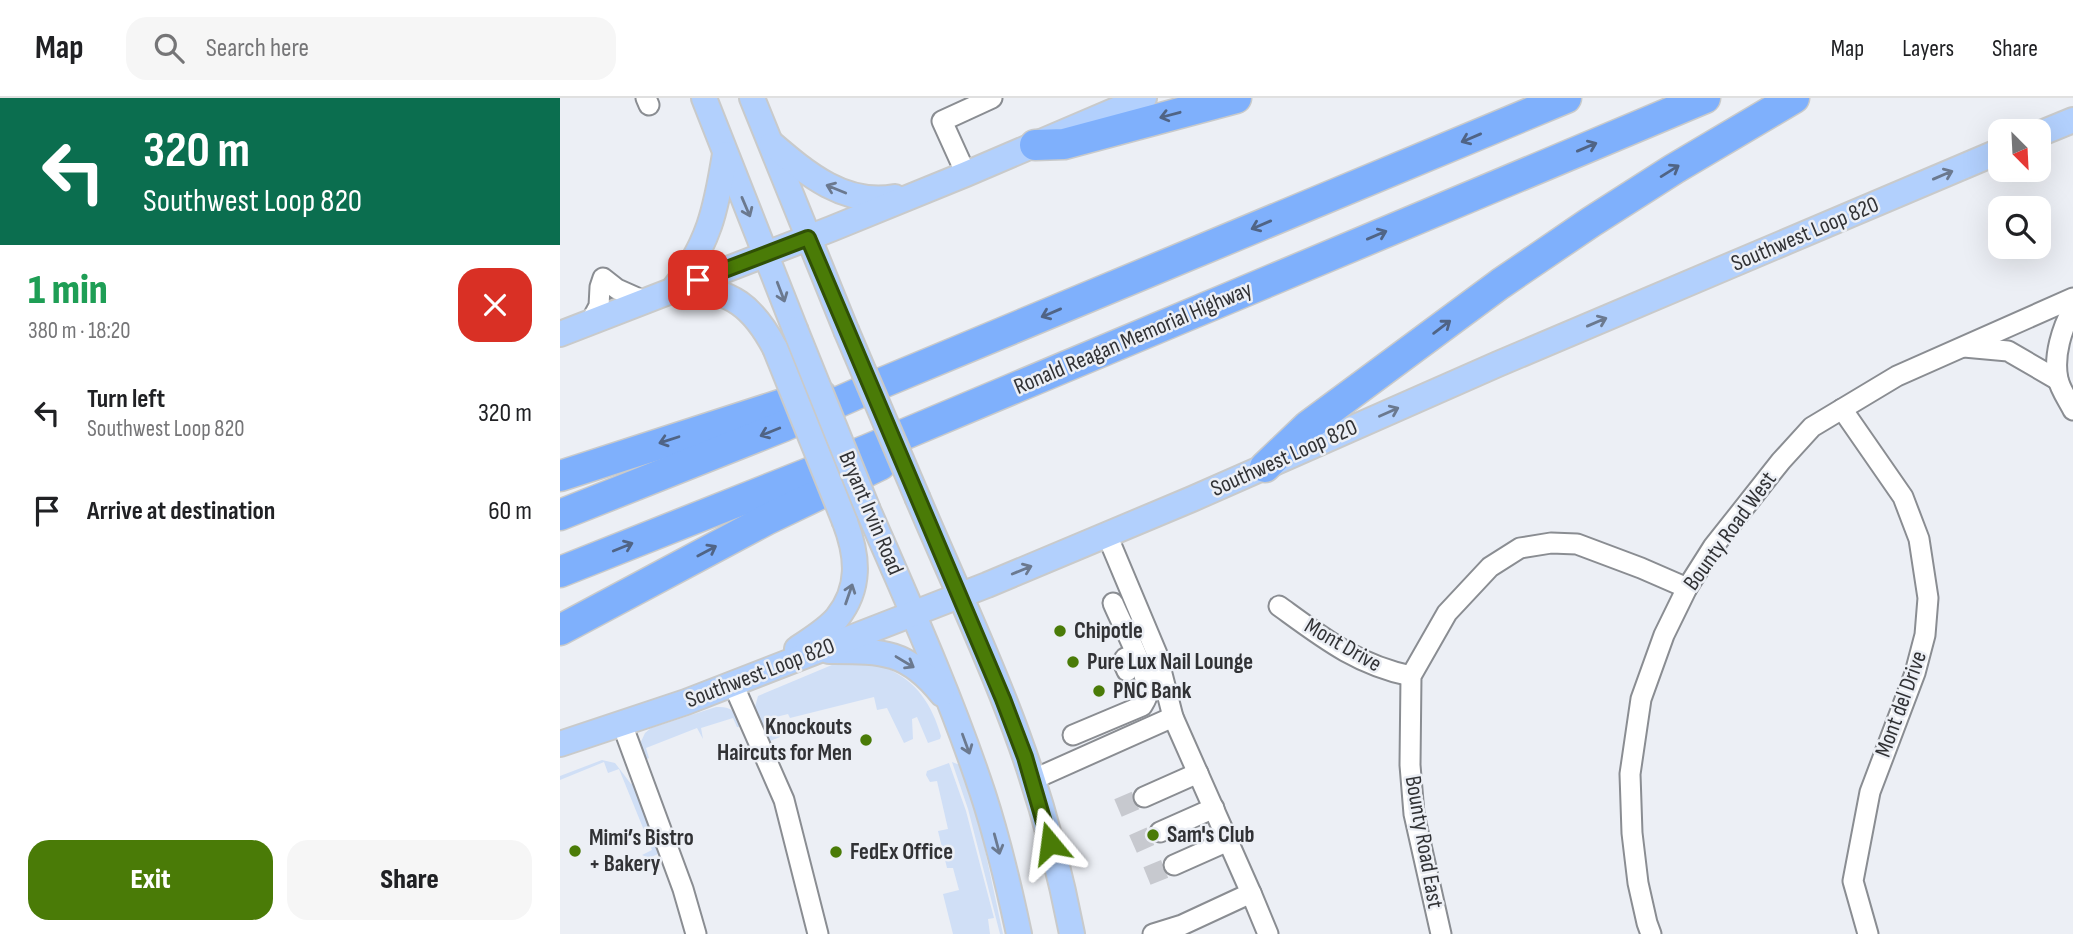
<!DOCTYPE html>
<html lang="en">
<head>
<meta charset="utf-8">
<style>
  :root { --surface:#fff; --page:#f6f6f6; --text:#202124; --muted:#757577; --line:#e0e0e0; --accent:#4a7b07 }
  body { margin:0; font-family:"Sofia Sans Condensed",sans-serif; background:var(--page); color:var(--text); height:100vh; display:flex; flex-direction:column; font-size:26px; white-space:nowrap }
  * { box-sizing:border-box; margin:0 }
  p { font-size:23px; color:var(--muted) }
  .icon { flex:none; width:38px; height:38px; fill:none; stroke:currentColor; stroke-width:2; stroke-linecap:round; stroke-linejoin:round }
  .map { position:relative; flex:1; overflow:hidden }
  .drawer { display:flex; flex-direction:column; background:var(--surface); width:560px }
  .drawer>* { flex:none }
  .guide { background:#0b6e4f; color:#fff; overflow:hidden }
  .needle { width:46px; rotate:156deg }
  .tools { position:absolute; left:1428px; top:21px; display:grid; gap:14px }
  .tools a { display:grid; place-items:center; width:63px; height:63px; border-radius:14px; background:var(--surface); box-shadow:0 7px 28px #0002; font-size:35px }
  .pin { position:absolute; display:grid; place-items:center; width:60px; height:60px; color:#fff; margin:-30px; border-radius:14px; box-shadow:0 4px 10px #0006 }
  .me { position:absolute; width:77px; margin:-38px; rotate:344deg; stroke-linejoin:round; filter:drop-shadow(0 0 5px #0008) }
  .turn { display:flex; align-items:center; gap:24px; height:147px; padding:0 28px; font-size:32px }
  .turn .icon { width:91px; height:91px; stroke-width:2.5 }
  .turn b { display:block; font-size:49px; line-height:60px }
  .round { display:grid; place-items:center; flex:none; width:74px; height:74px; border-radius:21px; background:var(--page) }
  .overview { display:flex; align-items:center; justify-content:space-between; height:119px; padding:0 28px }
  h1 { font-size:42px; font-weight:800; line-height:52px; color:#1e9e55 }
  .action { display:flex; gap:14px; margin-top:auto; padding:14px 28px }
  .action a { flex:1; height:80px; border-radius:21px; background:var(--accent); color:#fff; font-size:28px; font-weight:800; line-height:80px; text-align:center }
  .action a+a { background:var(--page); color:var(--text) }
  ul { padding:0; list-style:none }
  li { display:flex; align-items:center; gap:21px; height:98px; padding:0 28px }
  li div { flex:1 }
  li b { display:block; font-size:26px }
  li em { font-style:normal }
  header { display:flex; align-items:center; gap:42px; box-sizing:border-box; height:98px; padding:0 35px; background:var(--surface); border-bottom:2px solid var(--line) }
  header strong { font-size:33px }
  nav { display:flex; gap:38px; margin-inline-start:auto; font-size:24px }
  .search { width:490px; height:63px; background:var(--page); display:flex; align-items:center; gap:18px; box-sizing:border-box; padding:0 24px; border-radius:21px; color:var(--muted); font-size:26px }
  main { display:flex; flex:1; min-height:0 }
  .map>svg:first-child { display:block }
</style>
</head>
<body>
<header>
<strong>Map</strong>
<div class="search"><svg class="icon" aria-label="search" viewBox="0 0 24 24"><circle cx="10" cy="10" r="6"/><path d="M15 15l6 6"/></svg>Search here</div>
<nav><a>Map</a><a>Layers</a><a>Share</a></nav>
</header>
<main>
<section class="drawer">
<div class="guide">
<div class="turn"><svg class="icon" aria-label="left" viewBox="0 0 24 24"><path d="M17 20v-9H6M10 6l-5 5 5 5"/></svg><div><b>320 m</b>Southwest Loop 820</div></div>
</div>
<div class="overview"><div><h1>1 min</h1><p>380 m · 18:20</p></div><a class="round" style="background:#d93025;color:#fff"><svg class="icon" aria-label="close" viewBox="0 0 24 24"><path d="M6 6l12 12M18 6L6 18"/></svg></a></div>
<ul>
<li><svg class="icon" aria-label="left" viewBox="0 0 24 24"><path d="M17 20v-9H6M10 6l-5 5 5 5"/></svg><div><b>Turn left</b><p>Southwest Loop 820</p></div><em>320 m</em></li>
<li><svg class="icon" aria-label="arrive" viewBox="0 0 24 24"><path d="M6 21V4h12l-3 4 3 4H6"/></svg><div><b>Arrive at destination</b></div><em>60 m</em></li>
</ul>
<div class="action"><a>Exit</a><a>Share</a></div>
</section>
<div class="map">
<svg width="1513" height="836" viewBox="0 0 1513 836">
  <rect width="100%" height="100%" fill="#eceff5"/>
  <g fill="#d0dff6">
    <path d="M279,564L327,566L326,570C357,583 372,607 381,638L380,641L368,645L357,619L352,621L353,641L344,645L327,610L317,612L314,599L230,620L228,616L212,620L220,639L210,643L195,609L198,598Z"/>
    <path d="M156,609C171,608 175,613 181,626L180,629H177L173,620L141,630L143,641L137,630L86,650L89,660L85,662L79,648L85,635L91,630Z"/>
    <polygon points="42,662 55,665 71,686 73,685 100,751 98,756 89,760 82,757 92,752 59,671 48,675 44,664 0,682 0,678"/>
    <polygon points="392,664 400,667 415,705 443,836 440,836 408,711"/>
    <polygon points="389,665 406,713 434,820 428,821 430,836 393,836 383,796 399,792 393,770 387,770 378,733 388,731 377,683 370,684 366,677 367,673"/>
  </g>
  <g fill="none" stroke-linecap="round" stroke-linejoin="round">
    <g stroke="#c7c9cf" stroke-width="19" stroke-dasharray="19 10" stroke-linecap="butt">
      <polyline points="558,710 584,699"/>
      <polyline points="573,746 600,734"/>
      <polyline points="587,778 614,767"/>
    </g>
    <defs>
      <g id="minor">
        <polyline points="86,0 89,7"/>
        <polyline points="406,76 382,23 432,0"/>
        <path d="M1513,210C1502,230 1493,258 1498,281C1500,291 1508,302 1513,312"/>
        <polyline points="31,223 39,208 40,189 43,180 57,191 84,203"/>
        <polyline points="1404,249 1448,253 1498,282"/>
        <polyline points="1282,311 1343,399 1359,441 1368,500 1365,537 1355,575 1310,694 1293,783 1308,836"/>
        <polyline points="547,437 597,556 613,619 691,795"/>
        <path d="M719,508C763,540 797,567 851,578"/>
        <polyline points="567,573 563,564 565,560 575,556"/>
        <polyline points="173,586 224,702 258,836"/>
        <polyline points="62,626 123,791 136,836"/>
        <path d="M513,637L582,608C585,603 588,599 587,593C585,567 563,529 553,505"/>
        <polyline points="472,682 613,619"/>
        <polyline points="584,699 638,675"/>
        <polyline points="600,734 654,710"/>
        <polyline points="614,767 668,743"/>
        <polyline points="593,836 622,827 691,795 708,836"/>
        <polyline points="881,836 854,716 850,667 851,578 887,515 930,469 960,450 991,445 1017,446 1081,470 1127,490"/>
        <polyline points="1091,836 1087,825 1078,785 1072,735 1070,676 1081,601 1104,537 1127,490 1153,449 1221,363 1252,329 1337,278 1513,200"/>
      </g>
      <g id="major">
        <polyline points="144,0 235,231"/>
        <polyline points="192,0 286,232"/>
        <polyline points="1479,36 1513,22"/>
        <path d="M212,46C247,76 285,108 335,99"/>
        <path d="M124,191C171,190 194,210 215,250"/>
        <path d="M113,192C149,146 156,112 165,56"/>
        <polyline points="0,236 271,131 406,76 584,0"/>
        <path d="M358,401C391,479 428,556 457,636C481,701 499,769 512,836"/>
        <path d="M308,412C349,506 391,599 423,696C438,742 449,789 459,836"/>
        <path d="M237,551C250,542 267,532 277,520C301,490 298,458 285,424"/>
        <path d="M269,553C322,553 347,552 382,596"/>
        <polyline points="0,646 126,604 427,487 632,401 938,266 1440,53"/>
      </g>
      <g id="highway">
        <polyline points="475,47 504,46 676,0"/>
        <polyline points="705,369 748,328 940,186 1031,124 1114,71 1234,0"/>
        <polyline points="0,378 220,307 262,298"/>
        <polyline points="0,417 224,328 317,287 1006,0"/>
        <polyline points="0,474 307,352 1145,0"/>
        <polyline points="0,532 206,422 320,367"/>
      </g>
    </defs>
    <use href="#minor" stroke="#8a8d92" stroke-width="23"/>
    <use href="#major" stroke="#c9caca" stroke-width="28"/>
    <use href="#highway" stroke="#c9caca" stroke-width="33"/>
    <use href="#minor" stroke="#fff" stroke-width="19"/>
    <use href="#major" stroke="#b2d0fd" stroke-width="24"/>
    <use href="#highway" stroke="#7fb0fc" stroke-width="30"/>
    <defs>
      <g id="major-bridge">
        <polyline points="235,231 308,412"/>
        <polyline points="286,232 358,401"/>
        <polyline points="215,250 285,424"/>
      </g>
    </defs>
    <use href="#major-bridge" stroke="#c9caca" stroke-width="28" stroke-linecap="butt"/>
    <use href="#major-bridge" stroke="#b2d0fd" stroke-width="24"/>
  </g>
  <defs><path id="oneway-shaft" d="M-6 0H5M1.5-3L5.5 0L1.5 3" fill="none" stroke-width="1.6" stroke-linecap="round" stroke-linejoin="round" transform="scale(1.75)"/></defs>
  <g stroke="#506485">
    <use href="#oneway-shaft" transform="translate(610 17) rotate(165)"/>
    <use href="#oneway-shaft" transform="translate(911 40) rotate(157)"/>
    <use href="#oneway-shaft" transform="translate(1027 49) rotate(-23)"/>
    <use href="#oneway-shaft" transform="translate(1110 73) rotate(-32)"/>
    <use href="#oneway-shaft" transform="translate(701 127) rotate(157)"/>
    <use href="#oneway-shaft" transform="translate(817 137) rotate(-23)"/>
    <use href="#oneway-shaft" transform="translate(491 215) rotate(157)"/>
    <use href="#oneway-shaft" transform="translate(882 229) rotate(-37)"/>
    <use href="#oneway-shaft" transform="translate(210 334) rotate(158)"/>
    <use href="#oneway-shaft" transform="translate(109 342) rotate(162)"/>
    <use href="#oneway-shaft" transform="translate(63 449) rotate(-22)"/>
    <use href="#oneway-shaft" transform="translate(147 453) rotate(-28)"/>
  </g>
  <g stroke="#6b798f">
    <use href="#oneway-shaft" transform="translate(1383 77) rotate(-23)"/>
    <use href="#oneway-shaft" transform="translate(276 91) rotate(-158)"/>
    <use href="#oneway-shaft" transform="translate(186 109) rotate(67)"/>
    <use href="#oneway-shaft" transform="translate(221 194) rotate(69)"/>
    <use href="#oneway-shaft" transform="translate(1037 224) rotate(-23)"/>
    <use href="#oneway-shaft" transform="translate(829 314) rotate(-24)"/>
    <use href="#oneway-shaft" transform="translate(462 472) rotate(-22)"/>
    <use href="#oneway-shaft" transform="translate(289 496) rotate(-71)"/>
    <use href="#oneway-shaft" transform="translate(345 564) rotate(31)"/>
    <use href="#oneway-shaft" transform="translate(406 646) rotate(70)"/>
    <use href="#oneway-shaft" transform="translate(437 746) rotate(75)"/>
  </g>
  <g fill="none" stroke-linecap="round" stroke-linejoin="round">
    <defs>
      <polyline id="route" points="138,182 248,140 443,601 465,659 490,745"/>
    </defs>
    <use href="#route" stroke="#305005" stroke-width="18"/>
    <use href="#route" stroke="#4a7b07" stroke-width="12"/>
  </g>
  <g fill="#4a7b07" stroke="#eceff5" stroke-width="2.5">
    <circle cx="500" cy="533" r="7"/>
    <circle cx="513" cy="564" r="7"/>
    <circle cx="539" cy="593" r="7"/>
    <circle cx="306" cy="642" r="7"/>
    <circle cx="593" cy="737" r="7"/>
    <circle cx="15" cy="753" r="7"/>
    <circle cx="276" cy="754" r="7"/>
  </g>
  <g text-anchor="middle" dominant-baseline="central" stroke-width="5" stroke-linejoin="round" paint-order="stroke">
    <g font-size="23" fill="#313235" stroke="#eceff5">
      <text transform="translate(1245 136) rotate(-23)">Southwest Loop 820</text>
      <text transform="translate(573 240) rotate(-23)">Ronald Reagan Memorial Highway</text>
      <text transform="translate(724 360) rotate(-24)">Southwest Loop 820</text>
      <text transform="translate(311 415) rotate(67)">Bryant Irvin Road</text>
      <text transform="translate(1170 433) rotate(-54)">Bounty Road West</text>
      <text transform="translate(783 547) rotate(30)">Mont Drive</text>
      <text transform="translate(200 575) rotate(-21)">Southwest Loop 820</text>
      <text transform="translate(1341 606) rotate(-70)">Mont del Drive</text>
      <text transform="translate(864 744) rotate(80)">Bounty Road East</text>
    </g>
    <g font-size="23" font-weight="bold" fill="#313235" stroke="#eceff5" text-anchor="start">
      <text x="514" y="533">Chipotle</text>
      <text x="527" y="564">Pure Lux Nail Lounge</text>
      <text x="553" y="593">PNC Bank</text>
      <text x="292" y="629" text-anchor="end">Knockouts<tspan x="292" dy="26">Haircuts for Men</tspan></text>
      <text x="607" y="737">Sam's Club</text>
      <text x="29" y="740">Mimi’s Bistro<tspan x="29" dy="26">+ Bakery</tspan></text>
      <text x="290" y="754">FedEx Office</text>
    </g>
  </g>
</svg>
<div class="tools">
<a><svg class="needle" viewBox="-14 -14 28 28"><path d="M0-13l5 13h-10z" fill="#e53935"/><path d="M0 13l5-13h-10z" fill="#757577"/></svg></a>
<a><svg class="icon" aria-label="search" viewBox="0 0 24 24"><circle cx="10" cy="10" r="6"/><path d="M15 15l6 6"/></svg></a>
</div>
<div class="pin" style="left:138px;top:182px;background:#d93025"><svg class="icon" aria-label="arrive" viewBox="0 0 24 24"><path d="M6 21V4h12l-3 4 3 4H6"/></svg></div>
<svg class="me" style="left:490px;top:745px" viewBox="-20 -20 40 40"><path d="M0-17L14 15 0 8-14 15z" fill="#4a7b07" stroke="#fff" stroke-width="4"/></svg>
</div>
</main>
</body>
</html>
